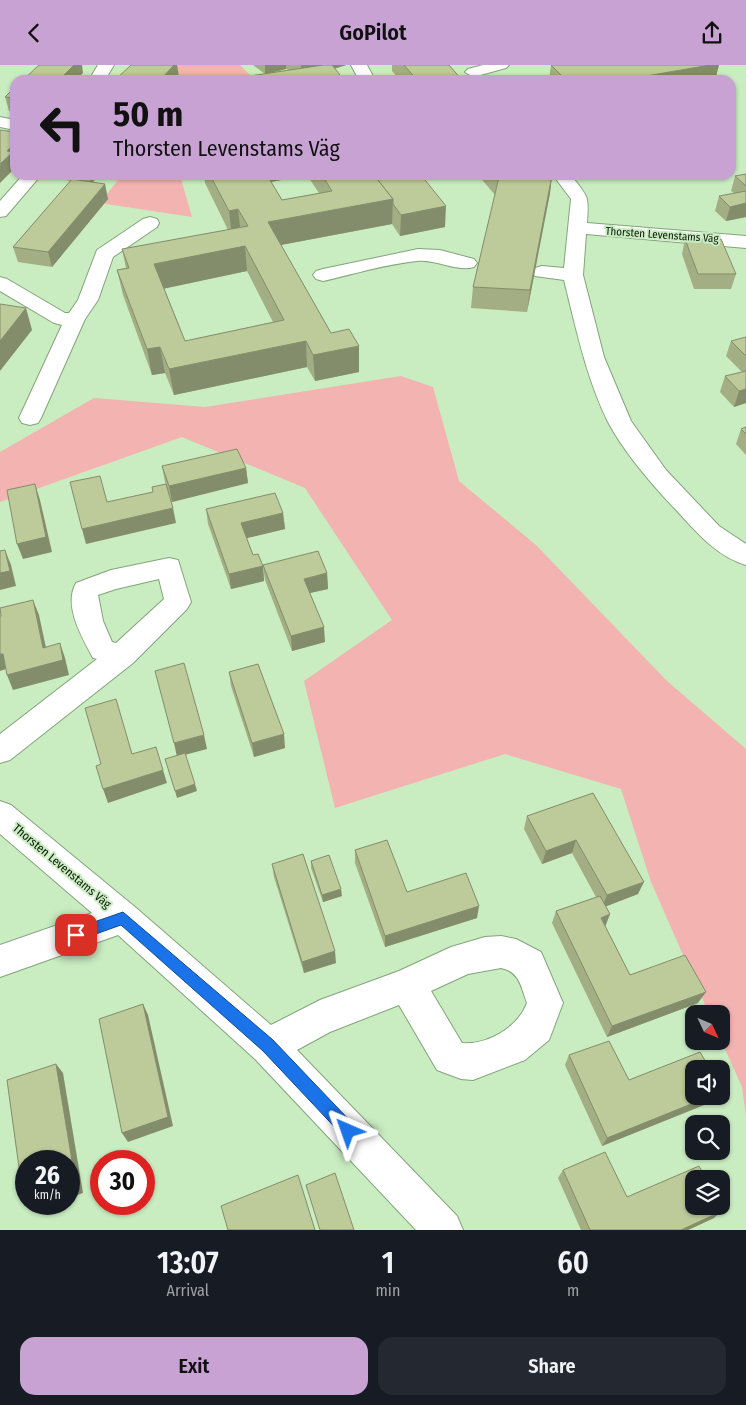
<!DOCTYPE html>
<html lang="en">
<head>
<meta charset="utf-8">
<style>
  :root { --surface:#171b24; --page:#242831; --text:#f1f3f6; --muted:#9ea1a6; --accent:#c8a2d3 }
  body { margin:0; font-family:"Fira Sans Condensed",sans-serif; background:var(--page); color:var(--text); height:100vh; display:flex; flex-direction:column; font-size:19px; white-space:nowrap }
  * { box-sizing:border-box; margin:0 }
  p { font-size:16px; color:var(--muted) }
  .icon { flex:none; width:28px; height:28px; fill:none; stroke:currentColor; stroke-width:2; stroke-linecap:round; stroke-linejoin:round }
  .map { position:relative; height:1165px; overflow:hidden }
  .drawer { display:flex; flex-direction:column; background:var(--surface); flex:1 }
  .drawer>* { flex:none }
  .guide { position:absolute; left:10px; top:10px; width:726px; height:105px; border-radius:15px; box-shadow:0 1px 4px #0004; background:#c8a2d3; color:#111; overflow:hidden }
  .needle { width:32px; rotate:134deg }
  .controls { position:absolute; left:685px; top:940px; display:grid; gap:10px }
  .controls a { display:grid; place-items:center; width:45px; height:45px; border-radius:10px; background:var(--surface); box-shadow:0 1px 4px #0004; font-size:25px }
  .speed { position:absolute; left:15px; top:1085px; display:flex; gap:10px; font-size:25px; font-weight:700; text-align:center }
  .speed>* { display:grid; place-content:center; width:65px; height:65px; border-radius:50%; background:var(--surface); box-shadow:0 1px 4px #0004; line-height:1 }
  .speed small { font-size:12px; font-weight:400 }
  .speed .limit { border:8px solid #d22; background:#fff; color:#111 }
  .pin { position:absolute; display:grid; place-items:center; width:42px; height:42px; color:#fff; margin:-21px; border-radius:10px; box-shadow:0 2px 8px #0006 }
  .me { position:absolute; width:55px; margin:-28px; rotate:317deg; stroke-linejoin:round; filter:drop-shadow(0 0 4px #0008) }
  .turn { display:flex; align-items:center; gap:18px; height:105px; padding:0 20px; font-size:22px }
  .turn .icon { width:65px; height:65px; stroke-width:2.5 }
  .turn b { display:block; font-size:35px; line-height:42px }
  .eta { display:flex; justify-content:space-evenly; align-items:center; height:85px; text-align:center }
  .eta b { font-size:30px; font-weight:600; line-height:35px }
  .cta { display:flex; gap:10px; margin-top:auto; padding:10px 20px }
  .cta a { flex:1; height:58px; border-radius:15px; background:var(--accent); color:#111; font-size:20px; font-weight:600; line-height:58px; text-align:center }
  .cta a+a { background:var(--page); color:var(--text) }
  header { display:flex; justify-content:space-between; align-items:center; height:65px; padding:0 20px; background:var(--accent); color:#111; font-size:22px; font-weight:600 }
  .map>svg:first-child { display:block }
</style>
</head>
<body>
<header><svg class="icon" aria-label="back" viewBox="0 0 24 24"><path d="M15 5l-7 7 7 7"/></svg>GoPilot<svg class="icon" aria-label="share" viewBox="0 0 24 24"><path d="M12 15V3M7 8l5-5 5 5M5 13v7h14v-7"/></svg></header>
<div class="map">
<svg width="746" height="1165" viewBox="0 0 746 1165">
  <rect width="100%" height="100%" fill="#c9ecc1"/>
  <g fill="#f2b3b1">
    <polygon points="133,0 240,0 255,15 202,15"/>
    <polygon points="122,110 204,110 181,114 192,152 100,138"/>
    <polygon points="401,311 433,322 459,416 536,480 667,616 746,684 746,1051 742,1022 721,975 721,949 709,949 651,817 621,724 505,689 335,743 304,616 392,555 305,423 182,372 0,437 0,387 94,333 205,342"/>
  </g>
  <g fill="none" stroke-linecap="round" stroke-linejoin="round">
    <defs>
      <g id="minor">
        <polygon points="98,0 114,0 105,15 89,15"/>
        <polygon points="351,0 367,0 375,15 359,15"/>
        <polygon points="483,0 509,0 506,3 473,12 465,7 468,4"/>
        <polygon points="0,52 15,55 15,65 0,62"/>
        <polygon points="23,110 41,110 6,151 0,152 0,136"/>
        <path d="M553,110H571C588,133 589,129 587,158L746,171V183L586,169L583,210L604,292L631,356L666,405L719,461L746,479V500C718,492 697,468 678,447C653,421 625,389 608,357C586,312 576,263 564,215L535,211L532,207L535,203L542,201L564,203L571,134Z"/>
        <polygon points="150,152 157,154 159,158 157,162 113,192 98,235 85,254 41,353 38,358 30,360 22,358 19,353 62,260 54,258 0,226 0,212 7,214 65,248 69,248 78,235 97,185 143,154"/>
        <path d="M418,184L440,185L474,194L477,198L474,202C456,207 436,194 417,196C386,199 354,209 323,216L316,214L313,210L316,206L323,204Z"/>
        <path d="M169,493L178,495L191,537L187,544L133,598L10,695L0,698V669L97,594L93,593C82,572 63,541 76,518L111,505ZM159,514L164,534L116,578L112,577L103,556L98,530L116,524Z"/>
        <path d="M0,736L11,740L135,842L271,960L320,935L399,906L451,882L485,872L501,871L516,874L541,887L563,938L549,975L525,995L473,1015L461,1014L437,1005L399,940L330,967L297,985L457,1151L463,1165H416L255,994L118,870L0,912V880L92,848L0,769ZM501,903C520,907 521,922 527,938C518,962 488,980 462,978L431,926L468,909Z"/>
      </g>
    </defs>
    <use href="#minor" stroke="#83a47c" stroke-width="2"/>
    <use href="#minor" fill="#fff" fill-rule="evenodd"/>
  </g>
  <g fill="#a3ae84" fill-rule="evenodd">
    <path d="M253,0H346L335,4L265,9ZM286,4L289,5L271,8Z"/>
    <polygon points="392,0 449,0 462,15 400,15 392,6"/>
    <polygon points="551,0 719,0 715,15 549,15"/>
    <polygon points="15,22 15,47 9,46 5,32"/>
    <polygon points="746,109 746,152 726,156 715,146 719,131 734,128 731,126 735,111"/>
    <polygon points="57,110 99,110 93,117 108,134 52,202 18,197 13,182 71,116 58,114"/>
    <path d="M204,110H421L445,162L400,171L392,159L281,180L331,268L359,307L315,316L307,302L174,330L165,308L152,310L123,230L117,205L126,203L122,184L228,165L205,118ZM307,110L319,128L282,135L271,117ZM247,206L273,257L185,276L164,223Z"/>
    <polygon points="478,110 552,110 550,128 527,247 471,243 473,222 495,130"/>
    <polygon points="685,174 736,209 731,224 694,224 682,189"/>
    <polygon points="746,272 746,338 734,342 720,327 725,311 742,307 726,291 731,276"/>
    <polygon points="746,362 746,390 736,379 741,364"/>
    <polygon points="162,401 246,403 248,418 172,437 165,417"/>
    <polygon points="206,444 283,448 285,464 246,473 253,490 263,501 264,516 231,524 208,459"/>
    <polygon points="263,500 327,508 328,524 310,528 325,577 292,586 265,515"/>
    <polygon points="229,607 285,683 254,692 231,621"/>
    <polygon points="593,728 638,829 606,841 610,849 605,861 630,910 698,938 607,972 552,858 556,846 596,832 572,788 542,799 524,764 527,751"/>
    <polygon points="355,785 407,827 477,853 385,882 355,798"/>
    <polygon points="311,796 342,831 323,837 311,803"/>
    <polygon points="272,799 336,898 304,908 274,812"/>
    <polygon points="569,990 629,1015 694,1031 718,1031 714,1036 602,1081 565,1000"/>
    <polygon points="563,1105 627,1132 714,1153 688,1165 581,1165 558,1113"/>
  </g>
  <g fill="#848d6b">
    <polygon points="74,0 82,0 83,8 76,15 59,15"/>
    <polygon points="174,0 177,0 179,12 175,15 160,15"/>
    <polygon points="265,0 286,0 286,4 265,9"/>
    <polygon points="301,0 346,0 301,13"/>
    <polygon points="710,0 719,0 715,15 623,15"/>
    <polygon points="15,78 15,103 0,118 0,100 7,86"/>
    <polygon points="89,110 99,110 91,119"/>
    <polygon points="259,110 307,110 260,119"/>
    <polygon points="552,110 550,128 527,247 530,225"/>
    <polygon points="105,119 108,134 52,202 48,187"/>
    <polygon points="393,134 392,159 270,182 268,157"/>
    <polygon points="746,138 746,152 726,156 730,142"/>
    <polygon points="446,141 445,162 400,171 401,150"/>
    <polygon points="238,144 241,170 232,172 229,146"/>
    <polygon points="245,181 247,206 158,225 154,199"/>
    <polygon points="26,243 32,265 0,306 0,276"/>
    <polygon points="306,276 307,302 174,330 169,304"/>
    <polygon points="359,281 359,307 315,316 313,290"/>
    <polygon points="160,282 165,308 152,310 147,284"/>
    <polygon points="746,324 746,338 734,342 739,326"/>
    <polygon points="246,403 248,418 172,437 169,421"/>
    <polygon points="35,419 40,435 52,487 23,494 17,479"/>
    <polygon points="173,443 176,458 86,479 82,464"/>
    <polygon points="283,448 285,464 243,474 241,458"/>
    <polygon points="5,485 11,500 16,521 0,525 0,508"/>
    <polygon points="263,501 264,516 231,524 229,509"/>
    <polygon points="327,508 328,524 305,529 304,514"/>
    <polygon points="33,535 39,550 49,597 43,583"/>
    <polygon points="324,562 325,577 292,586 291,571"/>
    <polygon points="60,578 65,593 69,610 13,625 7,610"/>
    <polygon points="0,589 3,589 9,603 0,606"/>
    <polygon points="284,669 285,683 254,692 252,678"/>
    <polygon points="204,670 207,684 177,692 174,678"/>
    <polygon points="163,705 167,718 108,738 103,724"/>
    <polygon points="195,719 197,726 177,733 175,726"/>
    <polygon points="576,775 572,788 542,799 546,786"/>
    <polygon points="644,817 638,829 602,843 607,830"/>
    <polygon points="341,824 342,831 323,837 322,830"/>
    <polygon points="479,841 477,853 385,882 385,871"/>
    <polygon points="610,849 605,862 601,853"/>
    <polygon points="335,886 336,898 304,908 302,897"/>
    <polygon points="706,927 698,938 607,972 612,961"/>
    <polygon points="143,939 148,950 173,1061 128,1077 122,1068"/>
    <polygon points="56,999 63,1008 83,1128 69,1133 69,1122"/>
    <polygon points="711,1031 718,1031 714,1036 602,1081 607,1073"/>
    <polygon points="24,1139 53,1139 33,1147"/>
    <polygon points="722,1146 714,1153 688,1165 681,1165"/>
  </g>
  <g fill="#bdca99" stroke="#848d6b" fill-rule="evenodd">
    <polygon points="39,0 74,0 59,15 23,15"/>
    <polygon points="131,0 174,0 160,15 115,15"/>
    <polygon points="323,0 332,0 344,15 230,15 230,14"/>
    <polygon points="404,0 449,0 462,15 417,15"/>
    <polygon points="551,0 710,0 623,15 566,15"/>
    <polygon points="15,22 15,33 5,32"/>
    <polygon points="0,65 15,67 15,78 7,86 13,87 0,99"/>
    <polygon points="746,109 746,121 735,111"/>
    <path d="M210,110H267L282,135L332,126L322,110H374L393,134L268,157L331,268L349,264L359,281L313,290L306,276L169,304L160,282L147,284L117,205L129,203L122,184L248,161L238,144L229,146ZM245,181L284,255L185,276L154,199Z"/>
    <polygon points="374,110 421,110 446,141 401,150 393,139 393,134"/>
    <polygon points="498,110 552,110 530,225 473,222 499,112"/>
    <polygon points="72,114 105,119 48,187 13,182"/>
    <polygon points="746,126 746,138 730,142 719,131"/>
    <polygon points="685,174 721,174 736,209 698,209"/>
    <polygon points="0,239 26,243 0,276"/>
    <polygon points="746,272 746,291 731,276"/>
    <polygon points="746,306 746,324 739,326 725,311"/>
    <polygon points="746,362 746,369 741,364"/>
    <polygon points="237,384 246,403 169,421 162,401"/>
    <polygon points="100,411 107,437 153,427 152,422 166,419 173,443 82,464 70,417"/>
    <polygon points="35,419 46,472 17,479 7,425"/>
    <polygon points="275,428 283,448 241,458 253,490 258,489 263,501 229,509 206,444"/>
    <polygon points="5,485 10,506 0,508 0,486"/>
    <polygon points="318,486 327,508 304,514 324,562 291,571 263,500"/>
    <polygon points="33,535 43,583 60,578 63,595 7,610 3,589 0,589 0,551 1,551 0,543"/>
    <polygon points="184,598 204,670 174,678 155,606"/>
    <polygon points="258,599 284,669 252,678 229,607"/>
    <polygon points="116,634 132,689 156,682 163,705 103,724 96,701 101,699 85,643"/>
    <polygon points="185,688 195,719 175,726 165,694"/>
    <polygon points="593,728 644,817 607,830 576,775 546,786 527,751"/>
    <polygon points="387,775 407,827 466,808 479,841 385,871 355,785"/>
    <polygon points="303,789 335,886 302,897 272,799"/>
    <polygon points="329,790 341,824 322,830 311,796"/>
    <polygon points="600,831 610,849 601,853 630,910 685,890 706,927 612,961 556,846"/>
    <polygon points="143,939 168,1052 122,1068 99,954"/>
    <polygon points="609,976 629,1015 700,987 710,1004 694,1004 694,1031 711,1031 607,1073 569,990"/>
    <polygon points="56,999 76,1120 69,1122 69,1096 26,1096 26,1138 24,1139 7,1015"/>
    <polygon points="605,1087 627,1132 699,1101 706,1114 694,1114 694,1141 720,1141 722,1146 681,1165 590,1165 563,1105"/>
    <polygon points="335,1108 354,1165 320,1165 306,1120"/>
    <polygon points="298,1110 315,1165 228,1165 221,1141"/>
  </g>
  <polygon fill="#1a73e8" stroke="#114b97" points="123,847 273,975 354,1060 356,1066 354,1071 348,1074 343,1071 263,986 121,860 76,876 71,874 69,870 71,865"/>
  <g text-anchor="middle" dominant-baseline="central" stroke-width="4" stroke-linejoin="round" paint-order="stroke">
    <g font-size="11" fill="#0d1a0b" stroke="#c9ecc1">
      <text transform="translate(662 170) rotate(4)">Thorsten Levenstams Väg</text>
    </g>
    <g font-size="12" fill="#0d1a0b" stroke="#c9ecc1">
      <text transform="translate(62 801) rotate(40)">Thorsten Levenstams Väg</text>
    </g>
  </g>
</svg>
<div class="controls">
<a><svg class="needle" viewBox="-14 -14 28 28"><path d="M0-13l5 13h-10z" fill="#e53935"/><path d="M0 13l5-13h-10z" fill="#9ea1a6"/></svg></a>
<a><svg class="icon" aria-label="sound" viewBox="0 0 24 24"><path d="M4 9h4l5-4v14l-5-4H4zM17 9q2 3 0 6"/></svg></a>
<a><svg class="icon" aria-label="search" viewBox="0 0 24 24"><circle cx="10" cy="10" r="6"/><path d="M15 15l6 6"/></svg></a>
<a><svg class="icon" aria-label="layers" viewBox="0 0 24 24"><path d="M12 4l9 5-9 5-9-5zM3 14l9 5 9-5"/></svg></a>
</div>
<div class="speed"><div>26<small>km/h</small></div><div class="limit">30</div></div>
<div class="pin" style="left:76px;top:870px;background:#d93025"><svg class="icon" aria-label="arrive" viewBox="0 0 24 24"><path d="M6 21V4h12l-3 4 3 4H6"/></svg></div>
<svg class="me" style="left:348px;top:1066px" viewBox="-20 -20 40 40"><path d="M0-17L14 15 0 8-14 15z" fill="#1a73e8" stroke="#fff" stroke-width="4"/></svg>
<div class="guide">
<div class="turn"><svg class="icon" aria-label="left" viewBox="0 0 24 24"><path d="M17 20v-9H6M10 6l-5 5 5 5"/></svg><div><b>50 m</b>Thorsten Levenstams Väg</div></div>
</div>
</div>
<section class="drawer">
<div class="eta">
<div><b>13:07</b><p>Arrival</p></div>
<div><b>1</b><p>min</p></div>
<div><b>60</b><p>m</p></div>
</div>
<div class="cta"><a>Exit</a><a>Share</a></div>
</section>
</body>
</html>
